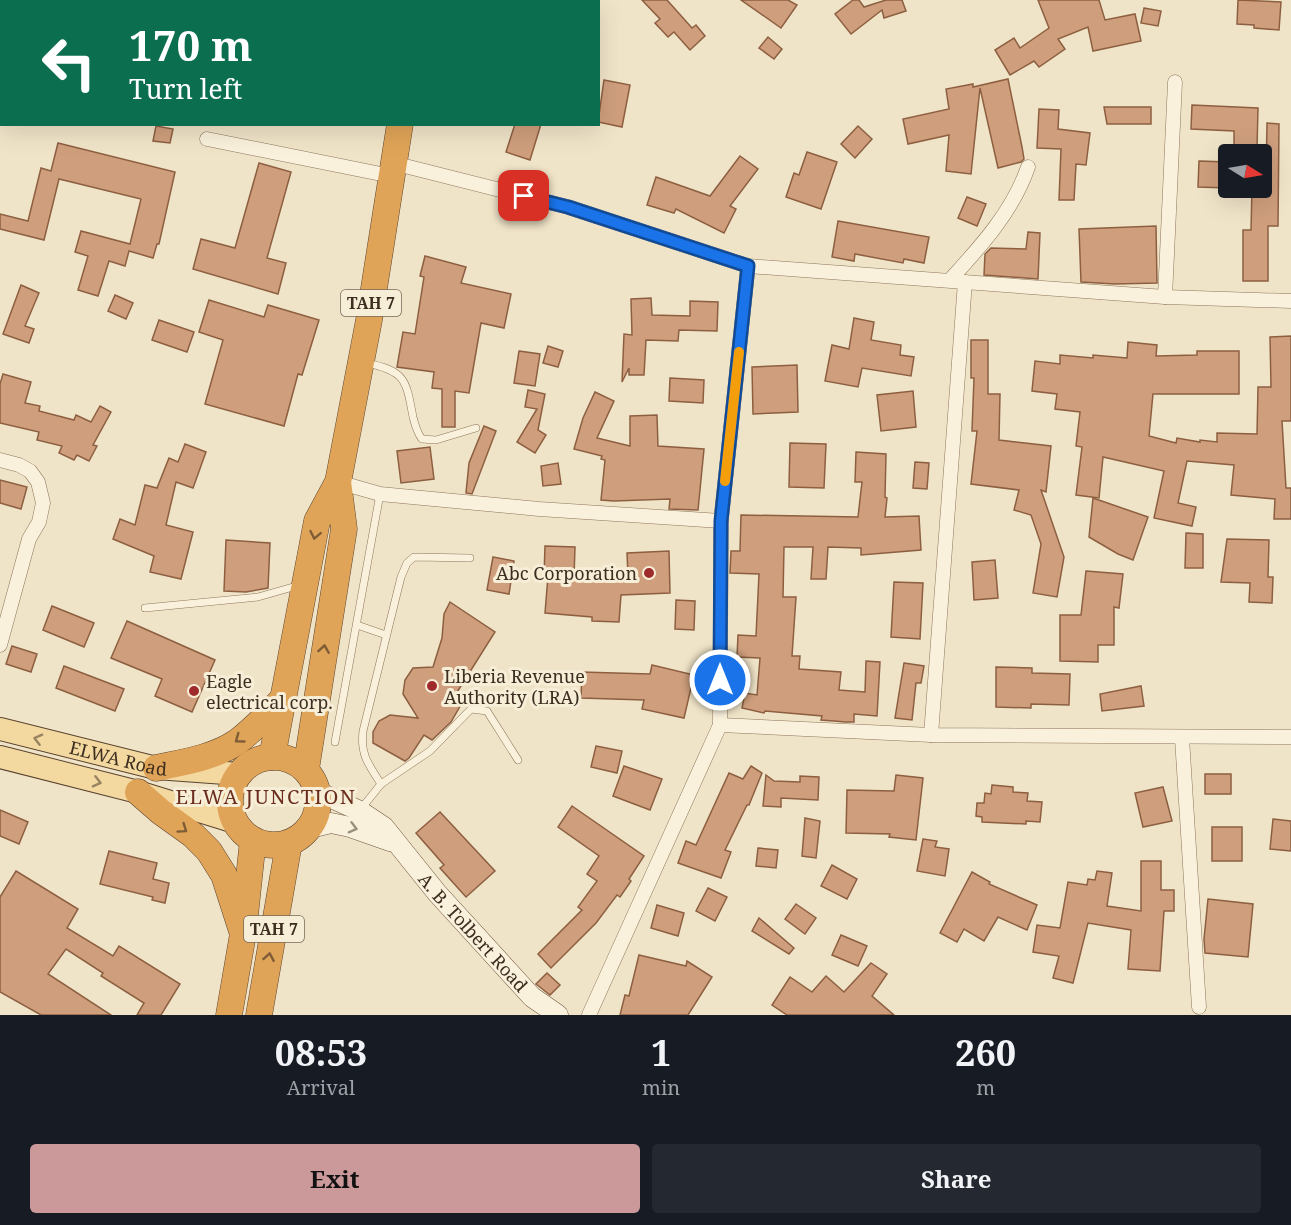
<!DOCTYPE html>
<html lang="en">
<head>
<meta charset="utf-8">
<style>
  :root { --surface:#171b24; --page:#242831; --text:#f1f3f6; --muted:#9ea1a6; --accent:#cc999b }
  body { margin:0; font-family:"Noto Serif",serif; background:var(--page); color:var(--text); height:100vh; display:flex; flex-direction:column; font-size:22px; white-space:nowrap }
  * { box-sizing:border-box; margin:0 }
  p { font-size:20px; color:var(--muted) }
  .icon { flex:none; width:33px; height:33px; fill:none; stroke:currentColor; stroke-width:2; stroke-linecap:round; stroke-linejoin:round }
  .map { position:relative; height:1015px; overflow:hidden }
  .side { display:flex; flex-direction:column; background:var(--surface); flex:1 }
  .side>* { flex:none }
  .top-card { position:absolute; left:0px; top:0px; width:600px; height:126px; box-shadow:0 6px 24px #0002; background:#0b6e4f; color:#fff; overflow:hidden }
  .needle { width:39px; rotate:101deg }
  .fabs { position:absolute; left:1218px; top:144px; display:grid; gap:12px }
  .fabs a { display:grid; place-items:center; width:54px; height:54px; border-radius:6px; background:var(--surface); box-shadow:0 6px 24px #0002; font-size:30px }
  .pin { position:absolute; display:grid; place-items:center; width:51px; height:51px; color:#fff; margin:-26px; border-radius:12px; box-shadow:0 3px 9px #0006 }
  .me { position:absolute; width:66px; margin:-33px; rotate:0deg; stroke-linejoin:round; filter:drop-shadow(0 0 4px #0008) }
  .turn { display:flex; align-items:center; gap:21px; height:126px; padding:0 30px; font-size:27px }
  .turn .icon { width:78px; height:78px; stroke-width:2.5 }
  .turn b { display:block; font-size:42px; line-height:51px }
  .eta { display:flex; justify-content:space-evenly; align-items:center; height:102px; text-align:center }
  .eta b { font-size:36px; font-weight:700; line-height:42px }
  .primary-button { display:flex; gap:12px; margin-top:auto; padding:12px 30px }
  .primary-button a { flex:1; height:69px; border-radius:6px; background:var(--accent); color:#111; font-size:24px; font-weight:700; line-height:69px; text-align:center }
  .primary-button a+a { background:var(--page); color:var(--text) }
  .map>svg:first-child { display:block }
</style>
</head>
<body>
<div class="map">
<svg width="1291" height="1015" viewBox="0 0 1291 1015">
  <rect width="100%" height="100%" fill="#f0e4c8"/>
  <g fill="#cf9f7d" stroke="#8d5f41" stroke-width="1.5">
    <polygon points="642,0 667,0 692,28 696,25 705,36 690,50 674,32 668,37 655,23 660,19"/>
    <polygon points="741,0 788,0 797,5 781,28"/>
    <polygon points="853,0 859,0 864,7 886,0 902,0 906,11 884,18 882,10 851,34 835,14"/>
    <polygon points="1038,0 1099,0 1105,20 1135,14 1141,41 1093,51 1088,27 1058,39 1065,49 1039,67 1034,61 1010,75 995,50 1014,38 1020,48 1049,28"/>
    <polygon points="1238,0 1281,2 1279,30 1254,28 1254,25 1237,24"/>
    <polygon points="1144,8 1161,11 1158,26 1141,23"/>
    <polygon points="768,37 782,49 774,59 759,48"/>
    <polygon points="1008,79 1022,147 1024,159 1021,162 998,168 980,88 971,174 946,171 949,135 908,144 903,119 949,109 946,89 973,84 973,87"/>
    <polygon points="604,80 630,85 622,127 598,122"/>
    <polygon points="1192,105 1258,108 1257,148 1234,147 1234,131 1191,129"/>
    <polygon points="1104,107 1151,107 1151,124 1107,124"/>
    <polygon points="1039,109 1059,110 1058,129 1090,133 1086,165 1076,164 1074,200 1059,200 1061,149 1037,148"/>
    <polygon points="1267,123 1279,124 1278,226 1268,226 1268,281 1243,281 1243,230 1251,230 1252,188 1262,188 1262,181 1266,181"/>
    <polygon points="515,124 541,124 530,160 506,152"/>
    <polygon points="156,126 173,129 170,143 153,141"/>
    <polygon points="858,126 872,139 855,158 841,144"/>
    <polygon points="58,143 175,172 159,244 157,244 153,258 129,251 125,266 109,261 98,296 78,290 88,256 75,252 81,231 130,244 141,199 59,179 44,240 0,229 0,214 28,221 41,168 51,171"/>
    <polygon points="807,152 837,162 821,209 786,197 794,173 799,175"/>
    <polygon points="740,156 758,169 730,206 736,209 724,233 676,209 674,213 647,205 656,177 710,196"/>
    <polygon points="1199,161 1228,162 1228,188 1198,187"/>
    <polygon points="259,163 291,172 267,258 286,263 278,294 193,269 201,239 235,248"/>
    <polygon points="967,197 986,204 977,226 958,218"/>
    <polygon points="838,221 929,237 924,263 904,259 903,263 855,254 854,261 832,257"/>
    <polygon points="1156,226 1157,283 1115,284 1081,282 1079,229"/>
    <polygon points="1028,232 1040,233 1038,279 984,275 985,254 991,248 1026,249"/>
    <polygon points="425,256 466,267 461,283 511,294 504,328 481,323 469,393 455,391 455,427 442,427 442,389 432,388 434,372 397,367 403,332 415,334 424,277 420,276"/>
    <polygon points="21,285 39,293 25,326 34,329 29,343 3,334"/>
    <polygon points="115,295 133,303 126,319 108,311"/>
    <polygon points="651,298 652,315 690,316 690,301 718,302 717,331 679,330 678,341 646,340 644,375 629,375 629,368 622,382 624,334 632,335 631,299"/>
    <polygon points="209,300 264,317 268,305 319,320 302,375 298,374 284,426 205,404 223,340 199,332"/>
    <polygon points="854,318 874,322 871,340 901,345 900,355 914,357 911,376 862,368 858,387 825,381 832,345 849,349"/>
    <polygon points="159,320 194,332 187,352 152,340"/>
    <polygon points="1291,336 1291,421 1282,421 1286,488 1291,488 1291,519 1274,519 1275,499 1231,495 1234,465 1187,461 1178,503 1196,507 1192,526 1154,518 1164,471 1103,457 1099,498 1076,495 1082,447 1076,446 1080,412 1055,409 1057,394 1032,391 1035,361 1060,364 1060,355 1093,358 1093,355 1127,358 1128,342 1157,345 1156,356 1197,355 1197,351 1239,351 1239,394 1153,394 1149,436 1176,443 1177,438 1200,442 1200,440 1217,442 1217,433 1257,434 1258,387 1271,387 1270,337"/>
    <polygon points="971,340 988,340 988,394 1000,394 999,440 1051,446 1046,492 1041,490 1064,557 1057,597 1033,593 1041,544 1031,515 1014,510 1019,490 971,484 977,431 972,431 974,378 971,378"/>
    <polygon points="548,346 563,351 558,367 543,363"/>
    <polygon points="519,351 540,354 535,386 514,383"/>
    <polygon points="797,365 798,412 753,414 752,367"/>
    <polygon points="3,374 31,382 25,403 40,406 39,411 74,420 76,415 91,422 100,406 111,412 93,445 97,446 89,461 77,455 74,460 59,453 62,446 37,440 39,432 0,423 0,384"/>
    <polygon points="670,378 704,380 703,403 669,401"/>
    <polygon points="528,390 545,394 538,430 546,435 535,453 517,442 537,409 525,407"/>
    <polygon points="913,391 916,427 881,431 877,395"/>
    <polygon points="595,392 614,401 597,438 630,446 630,416 657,415 658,446 704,449 698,510 669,509 670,499 614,501 601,500 605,460 601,459 602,456 574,449 583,418"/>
    <polygon points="484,426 496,431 472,494 466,493 469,463"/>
    <polygon points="790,443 826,444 824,488 789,487"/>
    <polygon points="185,444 206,452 193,488 176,482 166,525 193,532 181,579 150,572 154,556 113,539 120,519 135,525 145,485 157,488 169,458 178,462"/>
    <polygon points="430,447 434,479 401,483 397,451"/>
    <polygon points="856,452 886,454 885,497 887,498 885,517 919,516 921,550 861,555 861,548 828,547 826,579 811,579 813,547 784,547 783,597 796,597 792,656 800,656 799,669 841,672 839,690 865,692 866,661 880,662 877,716 854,714 854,722 846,722 821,720 822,716 765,711 764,713 742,708 745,693 757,695 760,658 737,657 738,635 756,636 759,574 730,573 731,551 740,551 741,515 858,517 862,482 855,482"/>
    <polygon points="915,462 929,463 927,489 913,488"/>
    <polygon points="558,463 561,484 543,486 541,466"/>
    <polygon points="0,480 27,487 21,509 0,503"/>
    <polygon points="1093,498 1148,517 1133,560 1118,554 1089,537"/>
    <polygon points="1186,533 1203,534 1203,568 1185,568"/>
    <polygon points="1227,539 1269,540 1268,577 1273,577 1272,603 1249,602 1250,583 1221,582"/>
    <polygon points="226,540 270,543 268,588 246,592 224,591"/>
    <polygon points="545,546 575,547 574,577 628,576 627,553 669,551 670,593 621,595 619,622 592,621 592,617 545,613 548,576 544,576"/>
    <polygon points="493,557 514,561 509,594 487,590"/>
    <polygon points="995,560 998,598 974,600 972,562"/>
    <polygon points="1086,571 1123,574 1119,608 1114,607 1114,645 1098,645 1098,662 1060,661 1060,615 1081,615"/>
    <polygon points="894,582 923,583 920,639 891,637"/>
    <polygon points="676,600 695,601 694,630 675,629"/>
    <polygon points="450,602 495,632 454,697 463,701 451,722 432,740 424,735 409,758 405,761 373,743 373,732 379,721 390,715 418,718 403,694 405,680 413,668 433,667 442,638 444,614"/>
    <polygon points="52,606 94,623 84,647 43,630"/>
    <polygon points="127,621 215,660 192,712 155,696 162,679 111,658"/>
    <polygon points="12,646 37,654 31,672 6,664"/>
    <polygon points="904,663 924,666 921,683 916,683 912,720 895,718"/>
    <polygon points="652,665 694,675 684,718 642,709 644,700 581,698 582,672 650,674"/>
    <polygon points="64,666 124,689 115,711 56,688"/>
    <polygon points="996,667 1032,668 1032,673 1070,674 1069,705 1031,704 1031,708 996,707"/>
    <polygon points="1141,686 1144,706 1102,711 1100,694"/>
    <polygon points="596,746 622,751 617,773 591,767"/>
    <polygon points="624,766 662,779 650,810 613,796"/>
    <polygon points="751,766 762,773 749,805 747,805 725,850 731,852 721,878 678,863 686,841 696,845 729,773 743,779"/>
    <rect x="1205" y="774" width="26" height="20"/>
    <polygon points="766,775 774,781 800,782 800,776 819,777 818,800 781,798 781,807 763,806"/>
    <polygon points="896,775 923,778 916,840 889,837 890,834 846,833 847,790 894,791"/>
    <polygon points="992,785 1013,787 1013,792 1028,793 1027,801 1042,802 1040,822 1026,821 1026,824 982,822 982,817 976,816 977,803 984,803 985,793 991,794"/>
    <polygon points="1163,787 1172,821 1143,827 1135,793"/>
    <polygon points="572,806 644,856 629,879 631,881 620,897 617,895 596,923 551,968 538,954 582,910 578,907 597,881 587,874 599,856 558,827"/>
    <polygon points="0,810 28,822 19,844 0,836"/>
    <polygon points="440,812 495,871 466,897 440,868 444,865 416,833"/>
    <polygon points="805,818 820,821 816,858 802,856"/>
    <polygon points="1273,819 1291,821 1291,851 1270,849"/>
    <rect x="1212" y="827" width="30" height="34"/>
    <polygon points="923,839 937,841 935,847 949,849 945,876 917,871"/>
    <polygon points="758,848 778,850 776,868 756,866"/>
    <polygon points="109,851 157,863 153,879 169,883 165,903 152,900 153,897 100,884"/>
    <polygon points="1141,861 1161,861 1161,890 1174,890 1174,911 1164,911 1160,971 1128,969 1131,930 1088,923 1073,983 1053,978 1059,956 1033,952 1037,925 1060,928 1068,882 1087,885 1088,879 1095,880 1097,871 1112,873 1107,906 1141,911"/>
    <polygon points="832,865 857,879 847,899 821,886"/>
    <polygon points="16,871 78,909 67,928 113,956 119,946 180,984 161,1015 137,1015 144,1003 101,976 103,973 66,949 48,974 111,1015 41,1015 0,992 0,897"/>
    <polygon points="972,872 990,882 989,884 1037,905 1027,930 998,917 984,941 964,929 957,942 940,933"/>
    <polygon points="708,888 727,897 715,921 696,911"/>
    <polygon points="1208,899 1253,904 1248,957 1205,953 1204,939"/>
    <polygon points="796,904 816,918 805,934 785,919"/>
    <polygon points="657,905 684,913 678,936 651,928"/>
    <polygon points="759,918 794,948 789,954 752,931"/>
    <polygon points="841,935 867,946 858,966 832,955"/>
    <polygon points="639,955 686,966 687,961 712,977 688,1015 620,1015 625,995 629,996"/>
    <polygon points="871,963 887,974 872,996 894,1015 787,1015 772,1005 790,977 812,992 826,976 844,992"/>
    <polygon points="547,973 560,985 550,995 536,984"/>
  </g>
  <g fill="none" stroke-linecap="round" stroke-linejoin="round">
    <defs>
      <g id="lane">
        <path d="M366,363C406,371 406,380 413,417C415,425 417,433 422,439L436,440L476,428"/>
        <polyline points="145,608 258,597 300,585"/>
        <polyline points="357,625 386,635"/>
        <polyline points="335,742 380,494"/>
        <path d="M381,784C369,765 360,755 363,731L401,577L407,563L414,557L470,558"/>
        <polyline points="361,809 381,784 430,751 471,709 487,711 518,760"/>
      </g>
      <g id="street">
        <polyline points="263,0 270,2"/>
        <polyline points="207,139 391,176"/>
        <polyline points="393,163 568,207 748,266 1165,297 1291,301"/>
        <path d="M950,280C981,246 1013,211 1028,167"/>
        <polyline points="1165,297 1175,82"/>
        <polyline points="0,460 19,465 30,471 38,482 43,503 39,522 29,539 0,645"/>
        <polyline points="338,482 380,494 539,509 721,521"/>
        <polyline points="720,725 721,521 748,266"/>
        <polyline points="931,735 965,282"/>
        <polyline points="1182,738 1199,1007"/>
        <polyline points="589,1015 720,725 931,735 1291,737"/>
      </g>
      <g id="secondary">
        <path id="s1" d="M318,792L360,811L384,827L437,893L532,997L558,1015"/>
        <polyline points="310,828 331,823 350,827 390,841"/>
      </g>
      <g id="primary">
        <path id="s2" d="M0,729L156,768L239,774"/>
        <polyline points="0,757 138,792 235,822"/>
      </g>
      <g id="highway">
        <polyline points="421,2 421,0"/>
        <polyline points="272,757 317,521 338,482"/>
        <circle cx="274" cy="801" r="44"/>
        <path d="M156,768C184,762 213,758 237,742C253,730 268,714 282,700"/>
        <polyline points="306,769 344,529 338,482 369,320 400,124"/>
        <polyline points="138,792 161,812 193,835 209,851 224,875 243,934"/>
        <polyline points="229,1015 243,934 253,840"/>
        <polyline points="259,1015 289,843"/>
      </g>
    </defs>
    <use href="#lane" stroke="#8d765c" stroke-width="8"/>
    <use href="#street" stroke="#8d765c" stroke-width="15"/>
    <use href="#secondary" stroke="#6f573f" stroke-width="21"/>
    <use href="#primary" stroke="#5b4430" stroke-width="24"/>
    <use href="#highway" stroke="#5b4430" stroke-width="27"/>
    <use href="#lane" stroke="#faf1dc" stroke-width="7"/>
    <use href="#street" stroke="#faf1dc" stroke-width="14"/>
    <use href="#secondary" stroke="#faf1dc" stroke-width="20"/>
    <use href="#primary" stroke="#f3d9a0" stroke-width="22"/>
    <use href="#highway" stroke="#e0a458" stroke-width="26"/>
  </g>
  <defs><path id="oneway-chevron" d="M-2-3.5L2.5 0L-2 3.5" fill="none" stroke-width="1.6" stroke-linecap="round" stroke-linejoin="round" transform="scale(1.5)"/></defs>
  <g stroke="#7e5d36">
    <use href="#oneway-chevron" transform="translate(315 535) rotate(101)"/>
    <use href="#oneway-chevron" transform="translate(324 649) rotate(-81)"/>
    <use href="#oneway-chevron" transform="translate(239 739) rotate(144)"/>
    <use href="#oneway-chevron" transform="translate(183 829) rotate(35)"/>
    <use href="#oneway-chevron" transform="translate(269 957) rotate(-80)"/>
  </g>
  <g stroke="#988460">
    <use href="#oneway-chevron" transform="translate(38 739) rotate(-166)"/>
    <use href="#oneway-chevron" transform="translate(97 782) rotate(14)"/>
  </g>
  <use stroke="#9c907e" href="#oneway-chevron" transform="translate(353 828) rotate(15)"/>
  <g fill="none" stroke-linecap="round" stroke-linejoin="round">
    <defs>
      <polyline id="route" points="524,196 568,207 748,266 721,521 720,680"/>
    </defs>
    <use href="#route" stroke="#114b97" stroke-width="15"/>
    <use href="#route" stroke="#1a73e8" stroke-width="10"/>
    <polyline stroke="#f59e0b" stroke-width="10" points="725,481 739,352"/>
  </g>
  <g fill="#9e2a2b" stroke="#f7eed8" stroke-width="2">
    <circle cx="649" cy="573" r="6"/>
    <circle cx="432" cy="686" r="6"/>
    <circle cx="194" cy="691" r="6"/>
  </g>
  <g text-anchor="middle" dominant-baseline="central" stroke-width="6" stroke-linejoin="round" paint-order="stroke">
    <g fill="#f7eed8" stroke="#756857" stroke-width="1.5">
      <rect x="341" y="290" width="60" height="26" rx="4.5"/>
      <rect x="244" y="916" width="60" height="26" rx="4.5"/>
    </g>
    <g font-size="16" font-weight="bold" fill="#3d2e20">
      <text x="371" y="303">TAH 7</text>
      <text x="274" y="929">TAH 7</text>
    </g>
    <g font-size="18" fill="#3d2e20" stroke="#f7eed8" text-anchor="start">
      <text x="637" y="573" text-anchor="end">Abc Corporation</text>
      <text x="444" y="676">Liberia Revenue<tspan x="444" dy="21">Authority (LRA)</tspan></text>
      <text x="206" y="681">Eagle<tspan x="206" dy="21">electrical corp.</tspan></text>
    </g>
    <g font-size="18" fill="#3d2e20" stroke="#f7eed8">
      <text stroke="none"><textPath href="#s2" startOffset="122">ELWA Road</textPath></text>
      <text stroke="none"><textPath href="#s1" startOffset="213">A. B. Tolbert Road</textPath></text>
    </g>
    <g font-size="20" letter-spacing="1.5" fill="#6b2e1e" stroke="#f7eed8">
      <text x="266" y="796">ELWA JUNCTION</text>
    </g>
  </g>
</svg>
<div class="fabs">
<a><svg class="needle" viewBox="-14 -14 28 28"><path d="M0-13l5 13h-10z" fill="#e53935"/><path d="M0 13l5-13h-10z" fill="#9ea1a6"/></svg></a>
</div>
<div class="pin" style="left:524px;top:196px;background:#d93025"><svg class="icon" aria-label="arrive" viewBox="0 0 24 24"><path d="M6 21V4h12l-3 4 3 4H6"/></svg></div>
<svg class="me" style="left:720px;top:680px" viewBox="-20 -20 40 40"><circle r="17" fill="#1a73e8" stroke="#fff" stroke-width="3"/><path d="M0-11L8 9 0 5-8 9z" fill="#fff"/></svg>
<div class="top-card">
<div class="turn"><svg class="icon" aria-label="left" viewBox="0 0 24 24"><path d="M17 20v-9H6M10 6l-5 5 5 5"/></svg><div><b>170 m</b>Turn left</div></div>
</div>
</div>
<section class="side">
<div class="eta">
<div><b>08:53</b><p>Arrival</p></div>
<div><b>1</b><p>min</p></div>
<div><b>260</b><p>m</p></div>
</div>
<div class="primary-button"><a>Exit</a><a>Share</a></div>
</section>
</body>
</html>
